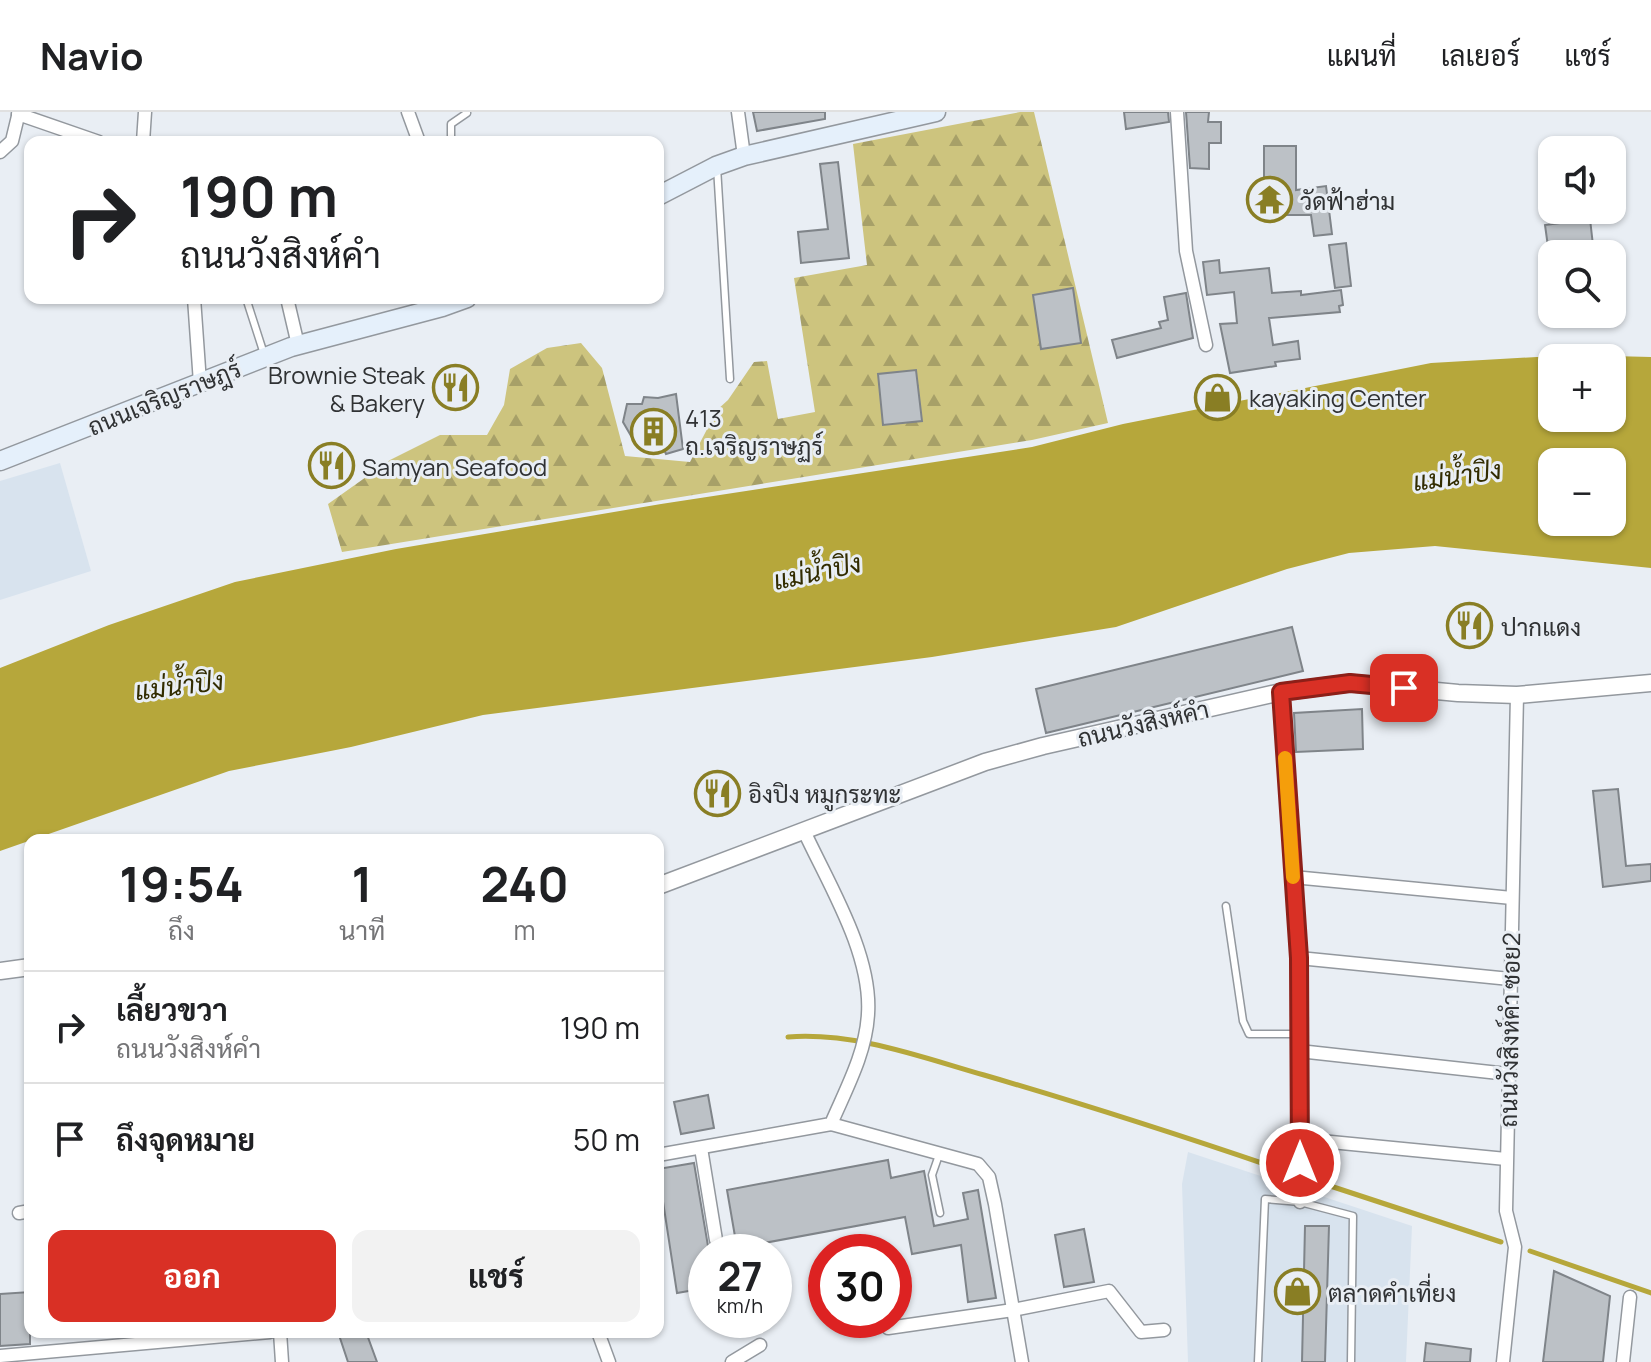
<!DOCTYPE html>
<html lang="th">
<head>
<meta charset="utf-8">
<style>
  :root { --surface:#fff; --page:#f2f2f2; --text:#202124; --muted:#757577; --line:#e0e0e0; --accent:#d93025 }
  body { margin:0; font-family:Manrope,Sarabun,sans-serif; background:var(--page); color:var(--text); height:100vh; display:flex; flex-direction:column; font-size:30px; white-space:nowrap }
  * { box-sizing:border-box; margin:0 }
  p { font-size:26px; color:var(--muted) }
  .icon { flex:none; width:44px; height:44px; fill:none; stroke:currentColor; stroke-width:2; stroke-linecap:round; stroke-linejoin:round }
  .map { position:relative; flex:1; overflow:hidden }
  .panel { position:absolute; left:24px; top:722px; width:640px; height:504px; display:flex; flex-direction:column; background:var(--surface); border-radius:16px; box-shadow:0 2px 6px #0004 }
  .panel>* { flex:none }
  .top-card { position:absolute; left:24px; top:24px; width:640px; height:168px; border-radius:16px; box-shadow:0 2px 6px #0004; background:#fff; color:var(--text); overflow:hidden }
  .fabs { position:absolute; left:1538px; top:24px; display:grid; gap:16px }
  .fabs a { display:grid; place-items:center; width:88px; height:88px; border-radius:16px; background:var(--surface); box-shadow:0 2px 6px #0004; font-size:40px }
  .speed { position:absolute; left:688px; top:1122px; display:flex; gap:16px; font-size:40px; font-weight:700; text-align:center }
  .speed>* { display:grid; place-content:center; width:104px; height:104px; border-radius:50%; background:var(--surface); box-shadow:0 2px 6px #0004; line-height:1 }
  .speed small { font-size:20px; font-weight:400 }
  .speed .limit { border:12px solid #d22; background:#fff; color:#111 }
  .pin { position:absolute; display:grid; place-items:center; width:68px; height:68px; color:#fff; margin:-34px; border-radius:16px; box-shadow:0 4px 12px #0006 }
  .me { position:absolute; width:88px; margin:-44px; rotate:0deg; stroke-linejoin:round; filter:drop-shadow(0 0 6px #0008) }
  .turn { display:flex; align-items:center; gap:28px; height:168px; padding:0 24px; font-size:36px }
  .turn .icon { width:104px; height:104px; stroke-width:2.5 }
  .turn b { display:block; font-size:56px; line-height:68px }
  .eta { display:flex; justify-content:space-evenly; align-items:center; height:136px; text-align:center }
  .eta b { font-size:48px; font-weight:700; line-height:56px }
  .button { display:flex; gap:16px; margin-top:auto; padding:16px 24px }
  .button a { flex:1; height:92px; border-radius:16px; background:var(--accent); color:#fff; font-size:32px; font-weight:700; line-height:92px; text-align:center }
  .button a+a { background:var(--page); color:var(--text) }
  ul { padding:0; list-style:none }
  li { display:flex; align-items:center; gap:24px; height:112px; padding:0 24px; border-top:2px solid var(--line) }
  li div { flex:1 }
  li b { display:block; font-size:30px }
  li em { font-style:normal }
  header { display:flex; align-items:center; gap:48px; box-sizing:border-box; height:112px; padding:0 40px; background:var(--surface); border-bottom:2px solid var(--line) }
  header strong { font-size:38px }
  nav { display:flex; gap:44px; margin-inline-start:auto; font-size:28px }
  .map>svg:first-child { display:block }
</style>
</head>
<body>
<header>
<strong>Navio</strong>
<nav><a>แผนที่</a><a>เลเยอร์</a><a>แชร์</a></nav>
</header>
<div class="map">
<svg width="1651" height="1250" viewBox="0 0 1651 1250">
  <defs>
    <pattern id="forest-firs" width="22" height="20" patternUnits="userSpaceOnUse" patternTransform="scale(2)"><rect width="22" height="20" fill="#cdc47e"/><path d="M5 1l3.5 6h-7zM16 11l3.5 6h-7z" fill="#a7a068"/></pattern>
  </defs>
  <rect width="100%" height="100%" fill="#e9eef4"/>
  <g fill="#d8e3ee">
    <polygon points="60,351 91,459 0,488 0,369"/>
    <polygon points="1188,1040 1412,1114 1406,1250 1188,1250 1182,1072"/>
  </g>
  <polygon fill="url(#forest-firs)" points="1020,0 1034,0 1108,311 1032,328 342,440 328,392 390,348 440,323 487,323 504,293 510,257 547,236 581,231 602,256 625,344 690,350 717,298 728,288 754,250 767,249 778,307 815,300 794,166 867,153 853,32"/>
  <path fill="#b6a73b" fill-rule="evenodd" d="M1572,243L1651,245V456L1435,434L1349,441L1287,457L1116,515L932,545L483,603L351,635L229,659L0,739V556L109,513L235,470L396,437L661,392L1032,335L1123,312L1431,251ZM1552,246H1612V306H1552ZM1552,350H1612V410H1552Z"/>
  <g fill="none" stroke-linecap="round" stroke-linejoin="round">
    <g stroke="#b6a73b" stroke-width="5">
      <path d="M788,925C855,920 921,945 984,963C1087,993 1189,1026 1291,1061"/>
      <polyline points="1309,1067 1501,1130"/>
      <polyline points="1530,1139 1651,1181"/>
    </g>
  </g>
  <g fill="#bcc1c6" stroke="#7f8489" stroke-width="2">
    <polygon points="753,0 825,0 825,7 757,19"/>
    <polygon points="1124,0 1168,0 1169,10 1126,17"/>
    <polygon points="1186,0 1209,0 1208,10 1221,10 1221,31 1209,31 1209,57 1190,56"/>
    <polygon points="1264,34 1296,34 1296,78 1326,74 1332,122 1314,124 1311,103 1264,103"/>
    <polygon points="838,50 849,146 801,151 798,120 828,117 820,52"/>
    <polygon points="1590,107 1594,142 1549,142 1545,113"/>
    <polygon points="1346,131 1351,174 1335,176 1329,133"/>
    <polygon points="1219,148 1220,161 1269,156 1272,181 1301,179 1301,183 1341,178 1343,193 1339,194 1340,200 1269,206 1273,233 1298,229 1300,247 1275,250 1276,254 1230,261 1220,212 1237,211 1234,180 1207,183 1203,150"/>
    <polygon points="1073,176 1081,231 1041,237 1033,183"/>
    <polygon points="1186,181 1193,226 1117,246 1112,228 1161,216 1159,210 1168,208 1164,185"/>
    <polygon points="916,258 922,309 883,313 878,262"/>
    <polygon points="676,282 683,337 666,342 661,331 634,329 623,310 627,292 642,292 644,285 658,286"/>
    <polygon points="1292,515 1303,559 1046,621 1036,577"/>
    <polygon points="1362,597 1363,637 1296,640 1294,601"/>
    <polygon points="1618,677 1626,754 1651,752 1651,769 1603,775 1593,679"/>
    <polygon points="708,983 714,1016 681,1022 674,990"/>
    <polygon points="888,1048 891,1066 924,1059 934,1114 968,1107 963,1081 978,1078 996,1186 968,1190 961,1133 912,1142 905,1105 737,1136 727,1078"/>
    <polygon points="694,1051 709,1140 706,1140 706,1176 677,1181 658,1057"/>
    <polygon points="1305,1114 1329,1114 1325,1250 1302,1250"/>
    <polygon points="1084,1117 1094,1170 1064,1175 1055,1123"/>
    <polygon points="1554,1159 1610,1184 1603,1250 1543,1250"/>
    <polygon points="30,1180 30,1232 0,1234 0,1182"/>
    <polygon points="338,1220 366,1220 377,1250 348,1250"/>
    <polygon points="1426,1231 1471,1237 1470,1250 1424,1250"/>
  </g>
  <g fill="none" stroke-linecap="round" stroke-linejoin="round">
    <defs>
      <g id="service">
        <polyline points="451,30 451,12 467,1"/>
        <polyline points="717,55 730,267"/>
        <polyline points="246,186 264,242"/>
        <polyline points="1226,794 1243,909 1249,922 1299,922"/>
        <polyline points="939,1043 932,1063 940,1101"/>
        <polyline points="1258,1250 1265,1087 1300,1090 1353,1104 1351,1250"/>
      </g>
      <g id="minor">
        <polyline points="408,0 419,30"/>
        <polyline points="738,0 744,44"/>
        <polyline points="1177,0 1186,139 1206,233"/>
        <polyline points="18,2 99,30"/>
        <polyline points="143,30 145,0"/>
        <polyline points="0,40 12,29 19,0"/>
        <polyline points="194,186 200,271"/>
        <polyline points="287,186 298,233"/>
        <polyline points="1281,580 1299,846 1300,1090"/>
        <polyline points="1293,765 1512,786"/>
        <polyline points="1299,846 1510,867"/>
        <polyline points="1299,939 1508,962"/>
        <polyline points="831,1012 978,1052 989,1065 995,1092 1022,1250"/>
        <polyline points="1300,1027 1506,1047"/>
        <polyline points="701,1036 716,1128"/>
        <path d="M658,1043L831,1012C846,977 866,941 868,902C872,842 829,773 804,719"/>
        <polyline points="19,1101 30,1099"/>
        <polyline points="888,1216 1013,1198 1109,1179 1141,1220 1164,1218"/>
        <polyline points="280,1220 282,1250"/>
        <polyline points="598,1220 609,1250"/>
        <polyline points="0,1244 270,1220"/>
        <polyline points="732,1250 760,1233"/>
        <polyline points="1503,1250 1515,1135 1506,1099 1517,583"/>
        <polyline points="1623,1250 1630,1185"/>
      </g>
      <g id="tertiary">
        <polyline points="658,774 985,650 1043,634 1281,580 1350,571 1458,581 1517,583 1651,571"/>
        <polyline points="0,859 30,855"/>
      </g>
      <g id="secondary">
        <polyline points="658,84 716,54 744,44 936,0"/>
        <polyline points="0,349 291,235 442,195 467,186"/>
      </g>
    </defs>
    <use href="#service" stroke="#93989e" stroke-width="9"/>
    <use href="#minor" stroke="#93989e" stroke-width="15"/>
    <use href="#tertiary" stroke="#93989e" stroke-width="19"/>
    <use href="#secondary" stroke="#93989e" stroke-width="21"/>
    <use href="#service" stroke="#fff" stroke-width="6"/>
    <use href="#minor" stroke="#fff" stroke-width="12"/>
    <use href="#tertiary" stroke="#fff" stroke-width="16"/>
    <use href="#secondary" stroke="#e5f0fb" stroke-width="18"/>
  </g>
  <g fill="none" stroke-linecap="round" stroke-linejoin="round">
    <defs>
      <polyline id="route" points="1300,1051 1299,846 1281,580 1350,571 1404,576"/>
    </defs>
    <use href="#route" stroke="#8d1f18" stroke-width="20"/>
    <use href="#route" stroke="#d93025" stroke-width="14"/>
    <polyline stroke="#f59e0b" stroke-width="14" points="1285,646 1293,765"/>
  </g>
  <defs>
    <symbol id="temple-ring" viewBox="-11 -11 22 22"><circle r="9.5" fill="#e9eef4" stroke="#897e24" stroke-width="1.5"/><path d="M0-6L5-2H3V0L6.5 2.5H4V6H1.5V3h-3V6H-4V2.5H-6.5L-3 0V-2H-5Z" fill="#897e24"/></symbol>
    <symbol id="restaurant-ring" viewBox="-11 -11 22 22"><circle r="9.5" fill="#e9eef4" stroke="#897e24" stroke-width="1.5"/><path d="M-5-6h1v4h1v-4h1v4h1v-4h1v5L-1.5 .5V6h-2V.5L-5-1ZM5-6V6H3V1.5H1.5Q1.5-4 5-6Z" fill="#897e24"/></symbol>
    <symbol id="shop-ring" viewBox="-11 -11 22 22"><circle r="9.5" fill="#e9eef4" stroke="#897e24" stroke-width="1.5"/><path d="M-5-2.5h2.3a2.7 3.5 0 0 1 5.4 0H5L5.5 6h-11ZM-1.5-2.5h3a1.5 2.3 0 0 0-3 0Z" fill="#897e24"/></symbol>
    <symbol id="building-ring" viewBox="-11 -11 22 22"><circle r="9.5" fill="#e9eef4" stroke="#897e24" stroke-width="1.5"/><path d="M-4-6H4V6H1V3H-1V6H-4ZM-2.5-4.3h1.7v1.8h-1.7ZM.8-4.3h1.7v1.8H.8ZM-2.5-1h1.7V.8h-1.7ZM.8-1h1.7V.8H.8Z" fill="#897e24"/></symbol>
  </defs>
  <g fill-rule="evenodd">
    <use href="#temple-ring" x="1244" y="62" width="51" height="51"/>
    <use href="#restaurant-ring" x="430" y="250" width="51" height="51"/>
    <use href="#shop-ring" x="1192" y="260" width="51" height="51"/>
    <use href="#building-ring" x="628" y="294" width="51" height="51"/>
    <use href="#restaurant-ring" x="306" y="328" width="51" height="51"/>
    <use href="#restaurant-ring" x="1444" y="488" width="51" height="51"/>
    <use href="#restaurant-ring" x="692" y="656" width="51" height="51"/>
    <use href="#shop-ring" x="1272" y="1154" width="51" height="51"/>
  </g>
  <g text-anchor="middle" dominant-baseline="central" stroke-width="6" stroke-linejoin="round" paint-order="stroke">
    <g font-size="24" fill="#303234" stroke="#e9eef4" text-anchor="start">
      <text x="1300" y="88">วัดฟ้าฮ่าม</text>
      <text x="425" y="262" text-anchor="end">Brownie Steak<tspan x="425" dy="28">&amp; Bakery</tspan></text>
      <text x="1249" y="285">kayaking Center</text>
      <text x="685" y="305">413<tspan x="685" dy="28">ถ.เจริญราษฏร์</tspan></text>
      <text x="362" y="354">Samyan Seafood</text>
      <text x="1501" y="514">ปากแดง</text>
      <text x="748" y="681">อิงปิง หมูกระทะ</text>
      <text x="1328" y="1180">ตลาดคำเที่ยง</text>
    </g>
    <g font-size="24" fill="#303234" stroke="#e9eef4">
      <text transform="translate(164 285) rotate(-22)">ถนนเจริญราษฎร์</text>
      <text transform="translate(1143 611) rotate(-13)">ถนนวังสิงห์คำ</text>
      <text transform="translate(1509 918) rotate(-89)">ถนนวังสิงห์คำ ซอย2</text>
    </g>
    <g font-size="26" font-style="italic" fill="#322c00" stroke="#e9eef4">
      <text transform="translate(1457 363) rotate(-8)">แม่น้ำปิง</text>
      <text transform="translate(817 459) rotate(-12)">แม่น้ำปิง</text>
      <text transform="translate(179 573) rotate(-7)">แม่น้ำปิง</text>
    </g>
  </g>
</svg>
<div class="fabs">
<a><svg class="icon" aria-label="sound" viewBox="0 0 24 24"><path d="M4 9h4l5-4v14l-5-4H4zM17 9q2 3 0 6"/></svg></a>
<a><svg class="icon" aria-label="search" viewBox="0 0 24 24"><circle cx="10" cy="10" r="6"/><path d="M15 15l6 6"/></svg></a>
<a>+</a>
<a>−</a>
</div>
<div class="speed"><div>27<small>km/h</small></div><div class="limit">30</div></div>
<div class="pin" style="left:1404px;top:576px;background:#d93025"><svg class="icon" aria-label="arrive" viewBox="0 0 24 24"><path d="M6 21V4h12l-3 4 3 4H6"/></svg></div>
<svg class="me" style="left:1300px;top:1051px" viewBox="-20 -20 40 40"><circle r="17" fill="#d93025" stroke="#fff" stroke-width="3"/><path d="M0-11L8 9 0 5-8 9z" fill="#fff"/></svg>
<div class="top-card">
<div class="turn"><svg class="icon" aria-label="right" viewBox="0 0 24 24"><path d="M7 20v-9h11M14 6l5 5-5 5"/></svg><div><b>190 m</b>ถนนวังสิงห์คำ</div></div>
</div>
<section class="panel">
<div class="eta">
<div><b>19:54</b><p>ถึง</p></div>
<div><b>1</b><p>นาที</p></div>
<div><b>240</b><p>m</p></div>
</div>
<ul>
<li><svg class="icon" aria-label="right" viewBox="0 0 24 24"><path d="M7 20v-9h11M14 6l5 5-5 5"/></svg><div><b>เลี้ยวขวา</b><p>ถนนวังสิงห์คำ</p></div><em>190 m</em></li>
<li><svg class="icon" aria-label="arrive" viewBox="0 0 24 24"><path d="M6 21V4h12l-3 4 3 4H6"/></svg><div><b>ถึงจุดหมาย</b></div><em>50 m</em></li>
</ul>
<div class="button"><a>ออก</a><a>แชร์</a></div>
</section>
</div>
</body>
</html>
